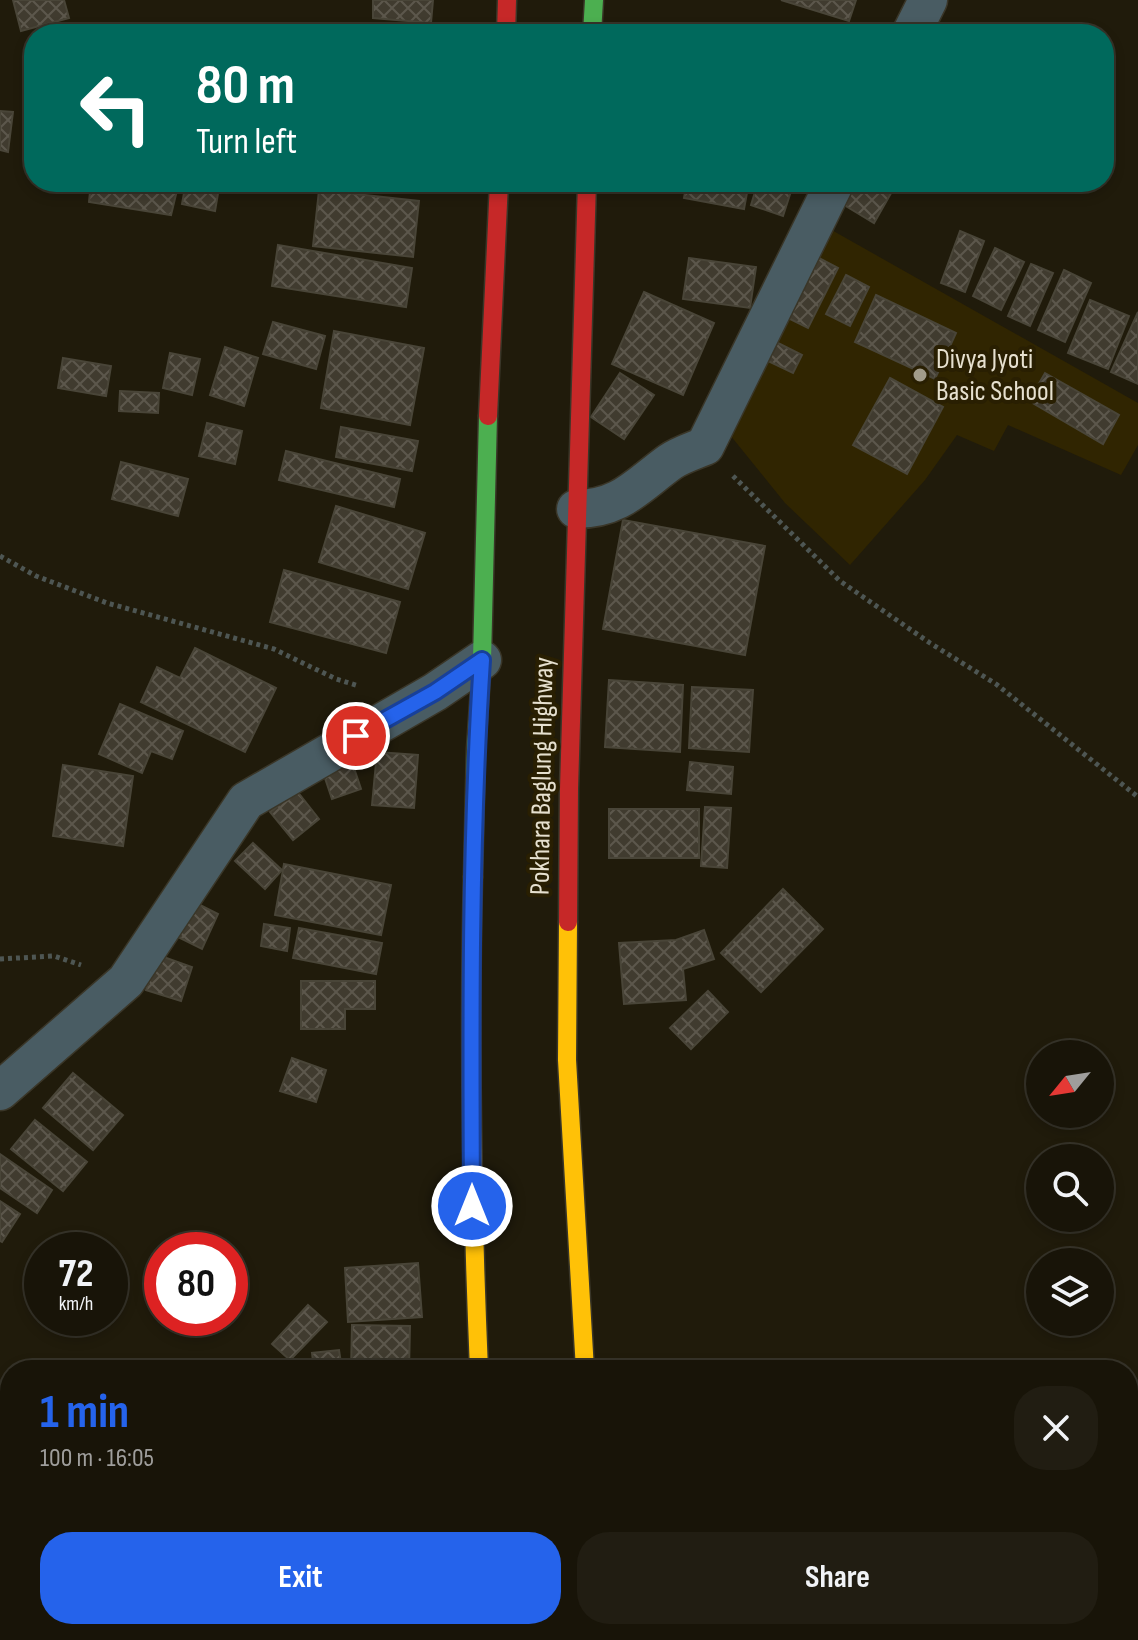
<!DOCTYPE html>
<html lang="en">
<head>
<meta charset="utf-8">
<style>
  :root { --surface:#181408; --page:#211d12; --text:#f1f3f6; --muted:#9f9e9c; --line:#363329; --accent:#2563eb }
  body { margin:0; font-family:"Sofia Sans Condensed",sans-serif; background:var(--page); color:var(--text); height:100vh; display:flex; flex-direction:column; font-size:30px; white-space:nowrap }
  * { box-sizing:border-box; margin:0 }
  p { font-size:26px; color:var(--muted) }
  .icon { flex:none; width:44px; height:44px; fill:none; stroke:currentColor; stroke-width:2; stroke-linecap:round; stroke-linejoin:round }
  .map { position:relative; flex:1; overflow:hidden }
  .side { position:absolute; left:0px; top:1360px; width:1138px; height:280px; display:flex; flex-direction:column; background:var(--surface); border-radius:32px 32px 0 0; box-shadow:0 4px 12px #0003,0 0 0 2px var(--line) }
  .side>* { flex:none }
  .guide { position:absolute; left:24px; top:24px; width:1090px; height:168px; border-radius:32px; box-shadow:0 4px 12px #0003,0 0 0 2px var(--line); background:#00695c; color:#fff; overflow:hidden }
  .needle { width:52px; rotate:240deg }
  .buttons { position:absolute; left:1026px; top:1040px; display:grid; gap:16px }
  .buttons a { display:grid; place-items:center; width:88px; height:88px; border-radius:50%; background:var(--surface); box-shadow:0 4px 12px #0003,0 0 0 2px var(--line); font-size:40px }
  .speed { position:absolute; left:24px; top:1232px; display:flex; gap:16px; font-size:40px; font-weight:700; text-align:center }
  .speed>* { display:grid; place-content:center; width:104px; height:104px; border-radius:50%; background:var(--surface); box-shadow:0 4px 12px #0003,0 0 0 2px var(--line); line-height:1 }
  .speed small { font-size:20px; font-weight:400 }
  .speed .limit { border:12px solid #d22; background:#fff; color:#111 }
  .pin { position:absolute; display:grid; place-items:center; width:68px; height:68px; color:#fff; margin:-34px; border:4px solid #fff; border-radius:50%; box-shadow:0 2px 8px #0007 }
  .me { position:absolute; width:88px; margin:-44px; rotate:0deg; stroke-linejoin:round; filter:drop-shadow(0 0 6px #0008) }
  .turn { display:flex; align-items:center; gap:28px; height:168px; padding:0 40px; font-size:36px }
  .turn .icon { width:104px; height:104px; stroke-width:2.5 }
  .turn b { display:block; font-size:56px; line-height:68px }
  .round { display:grid; place-items:center; flex:none; width:84px; height:84px; border-radius:32px; background:var(--page) }
  .summary { display:flex; align-items:center; justify-content:space-between; height:136px; padding:0 40px }
  h1 { font-size:48px; font-weight:700; line-height:60px; color:var(--accent) }
  .button { display:flex; gap:16px; margin-top:auto; padding:16px 40px }
  .button a { flex:1; height:92px; border-radius:32px; background:var(--accent); color:#fff; font-size:32px; font-weight:700; line-height:92px; text-align:center }
  .button a+a { background:var(--page); color:var(--text) }
  .map>svg:first-child { display:block }
</style>
</head>
<body>
<div class="map">
<svg width="1138" height="1640" viewBox="0 0 1138 1640">
  <defs>
    <pattern id="building-cross-hatch" width="8" height="8" patternUnits="userSpaceOnUse" patternTransform="scale(2)"><rect width="8" height="8" fill="#403b2f"/><path d="M0 0l8 8M0 8l8-8" fill="none" stroke="#5c574c"/></pattern>
  </defs>
  <rect width="100%" height="100%" fill="#201b0b"/>
  <polygon fill="#302501" points="821,224 1138,403 1138,445 1121,475 1008,425 994,451 957,435 925,480 850,565 785,503 726,430"/>
  <g fill="url(#building-cross-hatch)" stroke="#494538" stroke-width="2">
    <polygon points="13,0 64,0 69,18 21,31"/>
    <polygon points="373,0 433,0 431,23 373,18"/>
    <polygon points="781,0 856,0 849,21"/>
    <polygon points="0,111 13,112 8,152 0,150"/>
    <polygon points="91,182 179,182 171,215 89,202"/>
    <polygon points="186,182 220,182 215,211 182,204"/>
    <polygon points="324,182 422,182 420,193"/>
    <polygon points="687,182 749,182 744,209 684,198"/>
    <polygon points="758,182 794,182 783,216 751,205"/>
    <polygon points="857,182 883,182 894,188 874,223 844,205"/>
    <polygon points="319,190 419,201 413,257 313,246"/>
    <polygon points="960,231 984,241 965,292 941,283"/>
    <polygon points="278,245 412,268 406,307 272,286"/>
    <polygon points="995,248 1024,262 1001,310 973,296"/>
    <polygon points="813,255 838,268 808,328 784,316"/>
    <polygon points="689,258 756,267 750,308 683,299"/>
    <polygon points="1031,264 1053,273 1030,326 1008,316"/>
    <polygon points="1064,270 1091,283 1065,342 1038,330"/>
    <polygon points="846,275 869,287 850,326 826,314"/>
    <polygon points="644,292 714,323 683,395 612,364"/>
    <polygon points="876,295 956,333 935,379 855,342"/>
    <polygon points="1090,300 1129,316 1108,369 1068,353"/>
    <polygon points="1138,312 1138,384 1111,372"/>
    <polygon points="273,322 325,336 316,369 263,354"/>
    <polygon points="334,331 424,348 410,425 321,408"/>
    <polygon points="776,342 802,355 793,373 766,360"/>
    <polygon points="225,347 258,358 244,406 210,395"/>
    <polygon points="170,353 200,359 192,395 163,388"/>
    <polygon points="63,358 111,366 106,396 58,388"/>
    <polygon points="620,373 654,395 624,439 591,417"/>
    <polygon points="1045,373 1119,415 1103,444 1029,401"/>
    <polygon points="890,378 943,407 907,474 853,445"/>
    <polygon points="120,391 159,393 158,413 119,411"/>
    <polygon points="207,423 242,431 235,464 199,456"/>
    <polygon points="341,427 418,441 412,471 336,457"/>
    <polygon points="286,451 400,479 394,507 279,480"/>
    <polygon points="121,462 188,479 178,516 112,499"/>
    <polygon points="336,506 425,533 408,589 319,562"/>
    <polygon points="623,520 765,546 745,655 603,629"/>
    <polygon points="284,570 400,602 386,653 270,622"/>
    <polygon points="195,648 276,688 245,752 141,702 157,667 180,678"/>
    <polygon points="609,680 683,685 680,752 605,747"/>
    <polygon points="692,687 753,690 749,752 689,748"/>
    <polygon points="120,704 183,731 172,759 151,751 142,773 99,754"/>
    <polygon points="377,752 418,755 414,808 372,805"/>
    <polygon points="352,762 361,789 332,799 323,772"/>
    <polygon points="690,762 733,767 731,794 687,790"/>
    <polygon points="63,765 133,776 123,846 53,836"/>
    <polygon points="297,791 319,819 293,840 270,812"/>
    <polygon points="705,807 731,808 727,868 701,866"/>
    <rect x="609" y="809" width="90" height="49"/>
    <polygon points="253,843 282,870 265,889 235,861"/>
    <polygon points="284,864 391,885 381,935 275,915"/>
    <polygon points="783,889 823,929 761,992 721,953"/>
    <polygon points="190,900 218,914 202,949 174,935"/>
    <polygon points="264,924 290,928 287,951 261,946"/>
    <polygon points="299,928 382,943 376,974 293,958"/>
    <polygon points="704,930 714,959 683,969 686,1000 624,1004 619,943 676,940"/>
    <polygon points="158,955 192,967 181,1001 146,990"/>
    <polygon points="301,981 375,981 375,1009 345,1009 345,1029 301,1029"/>
    <polygon points="708,991 728,1012 691,1049 670,1028"/>
    <polygon points="292,1058 326,1070 316,1102 280,1091"/>
    <polygon points="73,1073 123,1115 93,1150 43,1108"/>
    <polygon points="35,1120 87,1162 63,1191 11,1149"/>
    <polygon points="0,1154 52,1190 37,1213 0,1188"/>
    <polygon points="0,1201 20,1214 2,1242 0,1241"/>
    <polygon points="418,1263 422,1317 348,1322 345,1268"/>
    <polygon points="308,1305 327,1322 290,1360 272,1344"/>
    <polygon points="352,1325 410,1326 409,1370 351,1370"/>
    <polygon points="339,1350 342,1370 314,1370 312,1353"/>
  </g>
  <g fill="none" stroke-linecap="round" stroke-linejoin="round">
    <defs>
      <g id="street">
        <polyline points="911,34 928,0"/>
        <path d="M576,509C620,509 637,486 670,462C680,455 693,451 705,446L835,182"/>
        <polyline points="0,1091 126,981 246,801 435,692 482,660"/>
      </g>
      <g id="fast">
        <polyline points="592,34 594,0"/>
        <polyline points="473,877 476,749 482,660 488,416"/>
        <polyline points="600,1630 601,1640"/>
      </g>
      <g id="slow">
        <path d="M473,877C469,1042 472,1206 479,1370"/>
        <polyline points="568,922 567,1060 585,1370"/>
        <polyline points="499,1630 500,1640"/>
      </g>
      <g id="jam">
        <polyline points="506,34 507,0"/>
        <polyline points="488,416 499,182"/>
        <polyline points="568,922 569,789 587,182"/>
      </g>
    </defs>
    <use href="#street" stroke="#3a3628" stroke-width="41"/>
    <use href="#fast" stroke="#3a3628" stroke-width="21"/>
    <use href="#slow" stroke="#3a3628" stroke-width="21"/>
    <use href="#jam" stroke="#3a3628" stroke-width="21"/>
    <g stroke="#4e5653" stroke-width="5" stroke-dasharray="4 4" stroke-linecap="butt">
      <polyline points="733,476 840,581 930,643 996,684 1138,797"/>
      <polyline points="0,556 36,576 107,603 274,649 336,679 359,686"/>
      <polyline points="0,959 54,956 81,965"/>
    </g>
    <use href="#street" stroke="#495c63" stroke-width="38"/>
    <use href="#fast" stroke="#4caf50" stroke-width="18"/>
    <use href="#slow" stroke="#ffc107" stroke-width="18"/>
    <use href="#jam" stroke="#c62828" stroke-width="18"/>
  </g>
  <g fill="none" stroke-linecap="round" stroke-linejoin="round">
    <defs>
      <path id="route" d="M356,736L435,692L482,660C470,842 471,1024 472,1206"/>
    </defs>
    <use href="#route" stroke="#184099" stroke-width="20"/>
    <use href="#route" stroke="#2563eb" stroke-width="14"/>
  </g>
  <circle fill="#a19b8a" stroke="#291f02" stroke-width="3" cx="920" cy="375" r="8"/>
  <g text-anchor="middle" dominant-baseline="central" stroke-width="8" stroke-linejoin="round" paint-order="stroke">
    <g font-size="28" fill="#e6e0cf" stroke="#291f02" text-anchor="start">
      <text x="936" y="359">Divya Jyoti<tspan x="936" dy="32">Basic School</tspan></text>
    </g>
    <g font-size="28" fill="#e6e0cf" stroke="#291f02">
      <text transform="translate(542 776) rotate(-89)">Pokhara Baglung Highway</text>
    </g>
  </g>
</svg>
<div class="buttons">
<a><svg class="needle" viewBox="-14 -14 28 28"><path d="M0-13l5 13h-10z" fill="#e53935"/><path d="M0 13l5-13h-10z" fill="#9f9e9c"/></svg></a>
<a><svg class="icon" aria-label="search" viewBox="0 0 24 24"><circle cx="10" cy="10" r="6"/><path d="M15 15l6 6"/></svg></a>
<a><svg class="icon" aria-label="layers" viewBox="0 0 24 24"><path d="M12 4l9 5-9 5-9-5zM3 14l9 5 9-5"/></svg></a>
</div>
<div class="speed"><div>72<small>km/h</small></div><div class="limit">80</div></div>
<div class="pin" style="left:356px;top:736px;background:#d93025"><svg class="icon" aria-label="arrive" viewBox="0 0 24 24"><path d="M6 21V4h12l-3 4 3 4H6"/></svg></div>
<svg class="me" style="left:472px;top:1206px" viewBox="-20 -20 40 40"><circle r="17" fill="#2563eb" stroke="#fff" stroke-width="3"/><path d="M0-11L8 9 0 5-8 9z" fill="#fff"/></svg>
<div class="guide">
<div class="turn"><svg class="icon" aria-label="left" viewBox="0 0 24 24"><path d="M17 20v-9H6M10 6l-5 5 5 5"/></svg><div><b>80 m</b>Turn left</div></div>
</div>
<section class="side">
<div class="summary"><div><h1>1 min</h1><p>100 m · 16:05</p></div><a class="round"><svg class="icon" aria-label="close" viewBox="0 0 24 24"><path d="M6 6l12 12M18 6L6 18"/></svg></a></div>
<div class="button"><a>Exit</a><a>Share</a></div>
</section>
</div>
</body>
</html>
